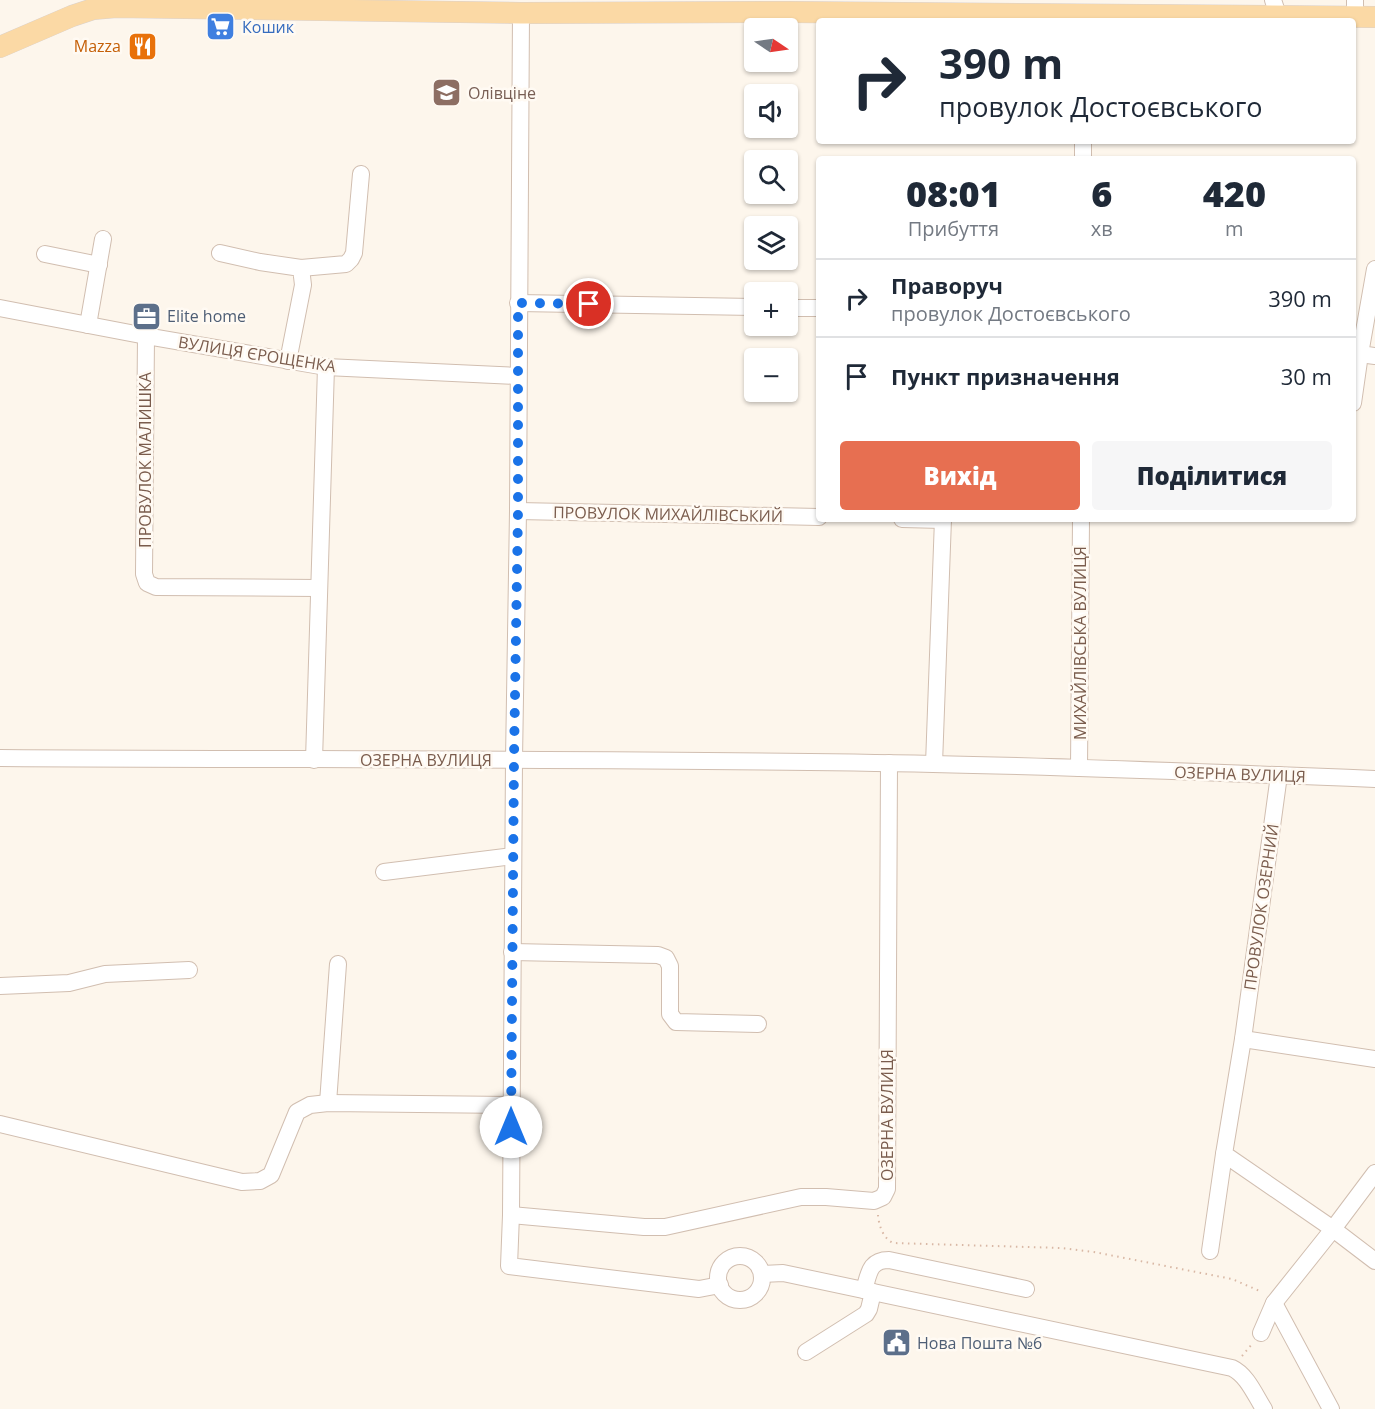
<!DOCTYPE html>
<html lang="uk">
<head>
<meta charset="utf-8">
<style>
  :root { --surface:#fff; --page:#f6f6f7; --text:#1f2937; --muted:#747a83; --line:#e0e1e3; --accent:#e76f51 }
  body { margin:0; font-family:"Open Sans",sans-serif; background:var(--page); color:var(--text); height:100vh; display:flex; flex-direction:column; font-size:22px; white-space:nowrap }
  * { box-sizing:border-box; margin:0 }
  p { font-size:20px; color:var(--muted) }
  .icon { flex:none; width:33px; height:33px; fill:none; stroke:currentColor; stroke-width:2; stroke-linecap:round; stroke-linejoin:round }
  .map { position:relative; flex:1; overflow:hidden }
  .sheet { position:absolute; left:816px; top:156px; width:540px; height:366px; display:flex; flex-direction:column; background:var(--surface); border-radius:6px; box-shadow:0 2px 4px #0004 }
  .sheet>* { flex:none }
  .guide { position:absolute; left:816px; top:18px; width:540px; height:126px; border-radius:6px; box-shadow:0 2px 4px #0004; background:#fff; color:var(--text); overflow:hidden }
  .needle { width:39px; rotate:103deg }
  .buttons { position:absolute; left:744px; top:18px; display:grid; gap:12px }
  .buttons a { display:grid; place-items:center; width:54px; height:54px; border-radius:6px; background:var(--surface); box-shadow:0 2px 4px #0004; font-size:30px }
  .pin { position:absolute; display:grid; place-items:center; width:51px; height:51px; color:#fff; margin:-26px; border:3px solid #fff; border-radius:50%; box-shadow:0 2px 6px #0007 }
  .me { position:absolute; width:66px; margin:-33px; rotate:0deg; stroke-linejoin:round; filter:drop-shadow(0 0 4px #0008) }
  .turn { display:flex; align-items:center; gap:21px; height:126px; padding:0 24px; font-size:27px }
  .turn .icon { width:78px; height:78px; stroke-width:2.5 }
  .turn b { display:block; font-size:42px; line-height:51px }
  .eta { display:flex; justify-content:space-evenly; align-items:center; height:102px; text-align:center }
  .eta b { font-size:36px; font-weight:800; line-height:42px }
  .primary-button { display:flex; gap:12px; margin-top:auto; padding:12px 24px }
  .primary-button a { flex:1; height:69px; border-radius:6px; background:var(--accent); color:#fff; font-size:24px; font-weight:800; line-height:69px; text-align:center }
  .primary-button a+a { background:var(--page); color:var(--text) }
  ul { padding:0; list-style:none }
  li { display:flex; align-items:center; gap:18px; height:78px; padding:0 24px; border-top:2px solid var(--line) }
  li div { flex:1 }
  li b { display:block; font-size:22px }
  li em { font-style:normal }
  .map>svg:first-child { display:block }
</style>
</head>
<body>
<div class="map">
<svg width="1375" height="1409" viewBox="0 0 1375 1409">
  <rect width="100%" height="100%" fill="#fdf6ec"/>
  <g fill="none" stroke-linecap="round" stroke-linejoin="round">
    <defs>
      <g id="minor">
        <polyline points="1273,0 1279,18"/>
        <polyline points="1355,0 1355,17"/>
        <polyline points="521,13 518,511 514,759 511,1215 509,1266 699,1289 720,1285"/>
        <polyline points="1083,159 1083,141"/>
        <polyline points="220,253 260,262 301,268 303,285 288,361"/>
        <polyline points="45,254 99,265"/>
        <polyline points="301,268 346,264 351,259 354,253 361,174"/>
        <polyline points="1375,269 1360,354 1375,356"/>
        <polyline points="518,303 754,307"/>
        <polyline points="0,308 146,336 326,367 518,376"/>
        <polyline points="788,308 819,308"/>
        <polyline points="88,325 103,239"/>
        <polyline points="146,336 144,574 147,583 156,587 318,588"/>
        <polyline points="1353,403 1360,354"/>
        <polyline points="518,511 819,517"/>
        <polyline points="902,519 943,520"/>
        <path d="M0,758C311,760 622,758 933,764C1080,767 1228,773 1375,779"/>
        <polyline points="314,760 326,367"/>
        <polyline points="934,764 943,519"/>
        <polyline points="1079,768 1081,519"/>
        <polyline points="1279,775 1243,1039 1224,1154 1333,1229 1375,1261"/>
        <polyline points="384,872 513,856"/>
        <polyline points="512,952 658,955 666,958 670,966 670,1014 676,1022 758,1024"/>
        <polyline points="0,986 69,983 105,974 189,970"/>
        <polyline points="1243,1039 1375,1059"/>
        <polyline points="328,1103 338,964"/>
        <polyline points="0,1124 242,1182 260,1181 271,1175 297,1112 310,1105 328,1103 511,1105"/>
        <polyline points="511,1215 644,1227 665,1227 801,1197 826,1197 874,1201 883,1197 887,1189 889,763"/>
        <polyline points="1210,1251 1224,1154"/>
        <circle cx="740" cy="1278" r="22"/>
        <path d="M762,1274L783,1273L1232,1368C1247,1375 1255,1395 1264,1409"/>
        <path d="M864,1290C869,1274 869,1260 889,1260L1026,1289"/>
        <polyline points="1274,1303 1331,1409"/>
        <polyline points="1261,1333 1274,1303 1333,1229 1375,1173"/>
        <polyline points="806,1352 866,1314 869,1309 873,1292"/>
      </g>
      <polyline id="major" points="0,47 72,16 93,9 116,7 521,13 789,12 1375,17"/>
    </defs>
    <use href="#minor" stroke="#d1beb0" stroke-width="18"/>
    <use href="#major" stroke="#dad1cd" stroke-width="22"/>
    <g stroke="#d9b8a5" stroke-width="2" stroke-dasharray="1.5 4.5" stroke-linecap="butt">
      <path d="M878,1215C879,1226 883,1238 893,1243L1061,1248L1094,1252L1232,1279L1262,1292"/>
      <polyline points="1242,1356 1252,1344"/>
    </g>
    <use href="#minor" stroke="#fff" stroke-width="16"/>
    <use href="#major" stroke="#fbd9a5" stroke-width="21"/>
  </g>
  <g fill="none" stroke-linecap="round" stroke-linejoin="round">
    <polyline stroke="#1a73e8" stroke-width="10" stroke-dasharray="0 18" points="511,1127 514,759 518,511 518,303 589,304"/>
  </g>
  <defs>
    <symbol id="supermarket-square" viewBox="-11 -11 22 22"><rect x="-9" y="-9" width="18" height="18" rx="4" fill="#3f7fe0" stroke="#fffaf3"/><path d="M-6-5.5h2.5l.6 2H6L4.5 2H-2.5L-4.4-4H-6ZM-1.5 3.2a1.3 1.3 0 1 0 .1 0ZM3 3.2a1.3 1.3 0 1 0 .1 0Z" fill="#fff"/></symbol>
    <symbol id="restaurant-square" viewBox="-11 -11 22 22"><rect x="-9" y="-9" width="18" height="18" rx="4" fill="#e8710a" stroke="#fffaf3"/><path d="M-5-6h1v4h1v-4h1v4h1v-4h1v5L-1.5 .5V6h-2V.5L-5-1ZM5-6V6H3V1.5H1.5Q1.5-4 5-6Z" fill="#fff"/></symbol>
    <symbol id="school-square" viewBox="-11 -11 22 22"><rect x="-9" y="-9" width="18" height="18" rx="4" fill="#8d6e63" stroke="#fffaf3"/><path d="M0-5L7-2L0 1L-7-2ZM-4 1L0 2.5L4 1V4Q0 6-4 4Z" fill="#fff"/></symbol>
    <symbol id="office-square" viewBox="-11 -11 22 22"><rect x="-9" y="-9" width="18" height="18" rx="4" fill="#5c6f8a" stroke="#fffaf3"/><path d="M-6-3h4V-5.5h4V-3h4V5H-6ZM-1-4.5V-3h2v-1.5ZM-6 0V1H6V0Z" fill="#fff"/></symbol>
    <symbol id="civic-square" viewBox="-11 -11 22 22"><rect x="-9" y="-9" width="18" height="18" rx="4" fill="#5c6f8a" stroke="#fffaf3"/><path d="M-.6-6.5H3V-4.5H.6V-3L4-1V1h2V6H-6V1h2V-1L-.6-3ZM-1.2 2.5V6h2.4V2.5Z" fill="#fff"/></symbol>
  </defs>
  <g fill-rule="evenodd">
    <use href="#supermarket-square" x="204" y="10" width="33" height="33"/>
    <use href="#restaurant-square" x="126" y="30" width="33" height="33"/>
    <use href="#school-square" x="430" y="76" width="33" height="33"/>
    <use href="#office-square" x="130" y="300" width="33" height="33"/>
    <use href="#civic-square" x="880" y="1326" width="33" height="33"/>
  </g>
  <g text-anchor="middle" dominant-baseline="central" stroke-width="5" stroke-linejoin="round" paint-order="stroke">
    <g font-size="16" fill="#366cbe" stroke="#fffaf3" text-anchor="start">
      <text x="242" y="27">Кошик</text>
    </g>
    <g font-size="16" fill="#c56008" stroke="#fffaf3" text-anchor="end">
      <text x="121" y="46">Mazza</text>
    </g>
    <g font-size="16" fill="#785e54" stroke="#fffaf3" text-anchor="start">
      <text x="468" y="93">Олівціне</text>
    </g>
    <g font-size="16" fill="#4e5e75" stroke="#fffaf3" text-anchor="start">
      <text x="167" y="316">Elite home</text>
      <text x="917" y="1343">Нова Пошта №6</text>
    </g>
    <g font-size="16" fill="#7a5c4d" stroke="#fffaf3">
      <text transform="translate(257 354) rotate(9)">ВУЛИЦЯ ЄРОЩЕНКА</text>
      <text transform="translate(145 460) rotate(-90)">ПРОВУЛОК МАЛИШКА</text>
      <text transform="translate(668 514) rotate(1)">ПРОВУЛОК МИХАЙЛІВСЬКИЙ</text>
      <text transform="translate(1080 643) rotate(-90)">МИХАЙЛІВСЬКА ВУЛИЦЯ</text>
      <text x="426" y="760">ОЗЕРНА ВУЛИЦЯ</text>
      <text transform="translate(1240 774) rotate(2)">ОЗЕРНА ВУЛИЦЯ</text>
      <text transform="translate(1261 907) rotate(-82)">ПРОВУЛОК ОЗЕРНИЙ</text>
      <text transform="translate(887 1115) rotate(-90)">ОЗЕРНА ВУЛИЦЯ</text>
    </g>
  </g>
</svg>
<div class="buttons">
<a><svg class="needle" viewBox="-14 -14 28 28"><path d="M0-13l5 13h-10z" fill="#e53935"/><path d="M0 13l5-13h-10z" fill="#747a83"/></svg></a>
<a><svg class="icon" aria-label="sound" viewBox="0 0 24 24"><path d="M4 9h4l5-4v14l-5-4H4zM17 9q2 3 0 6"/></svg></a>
<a><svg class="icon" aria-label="search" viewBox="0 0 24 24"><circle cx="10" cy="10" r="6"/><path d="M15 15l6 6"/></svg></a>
<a><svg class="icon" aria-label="layers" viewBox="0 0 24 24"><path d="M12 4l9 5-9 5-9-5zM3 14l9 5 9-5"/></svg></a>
<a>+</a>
<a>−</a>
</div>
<div class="pin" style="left:589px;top:304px;background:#d93025"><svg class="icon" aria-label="arrive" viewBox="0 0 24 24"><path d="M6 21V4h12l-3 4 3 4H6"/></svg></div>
<svg class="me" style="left:511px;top:1127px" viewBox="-20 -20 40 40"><circle r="19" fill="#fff"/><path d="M0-13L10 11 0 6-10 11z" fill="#1a73e8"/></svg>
<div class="guide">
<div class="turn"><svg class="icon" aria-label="right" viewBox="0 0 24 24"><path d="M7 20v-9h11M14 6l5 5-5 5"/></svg><div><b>390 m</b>провулок Достоєвського</div></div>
</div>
<section class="sheet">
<div class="eta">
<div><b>08:01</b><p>Прибуття</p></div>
<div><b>6</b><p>хв</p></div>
<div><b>420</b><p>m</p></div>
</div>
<ul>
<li><svg class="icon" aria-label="right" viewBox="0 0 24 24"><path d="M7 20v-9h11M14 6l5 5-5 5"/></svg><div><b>Праворуч</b><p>провулок Достоєвського</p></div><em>390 m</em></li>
<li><svg class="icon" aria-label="arrive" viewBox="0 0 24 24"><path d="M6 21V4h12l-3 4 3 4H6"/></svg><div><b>Пункт призначення</b></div><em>30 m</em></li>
</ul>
<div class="primary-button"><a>Вихід</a><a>Поділитися</a></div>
</section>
</div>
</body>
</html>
